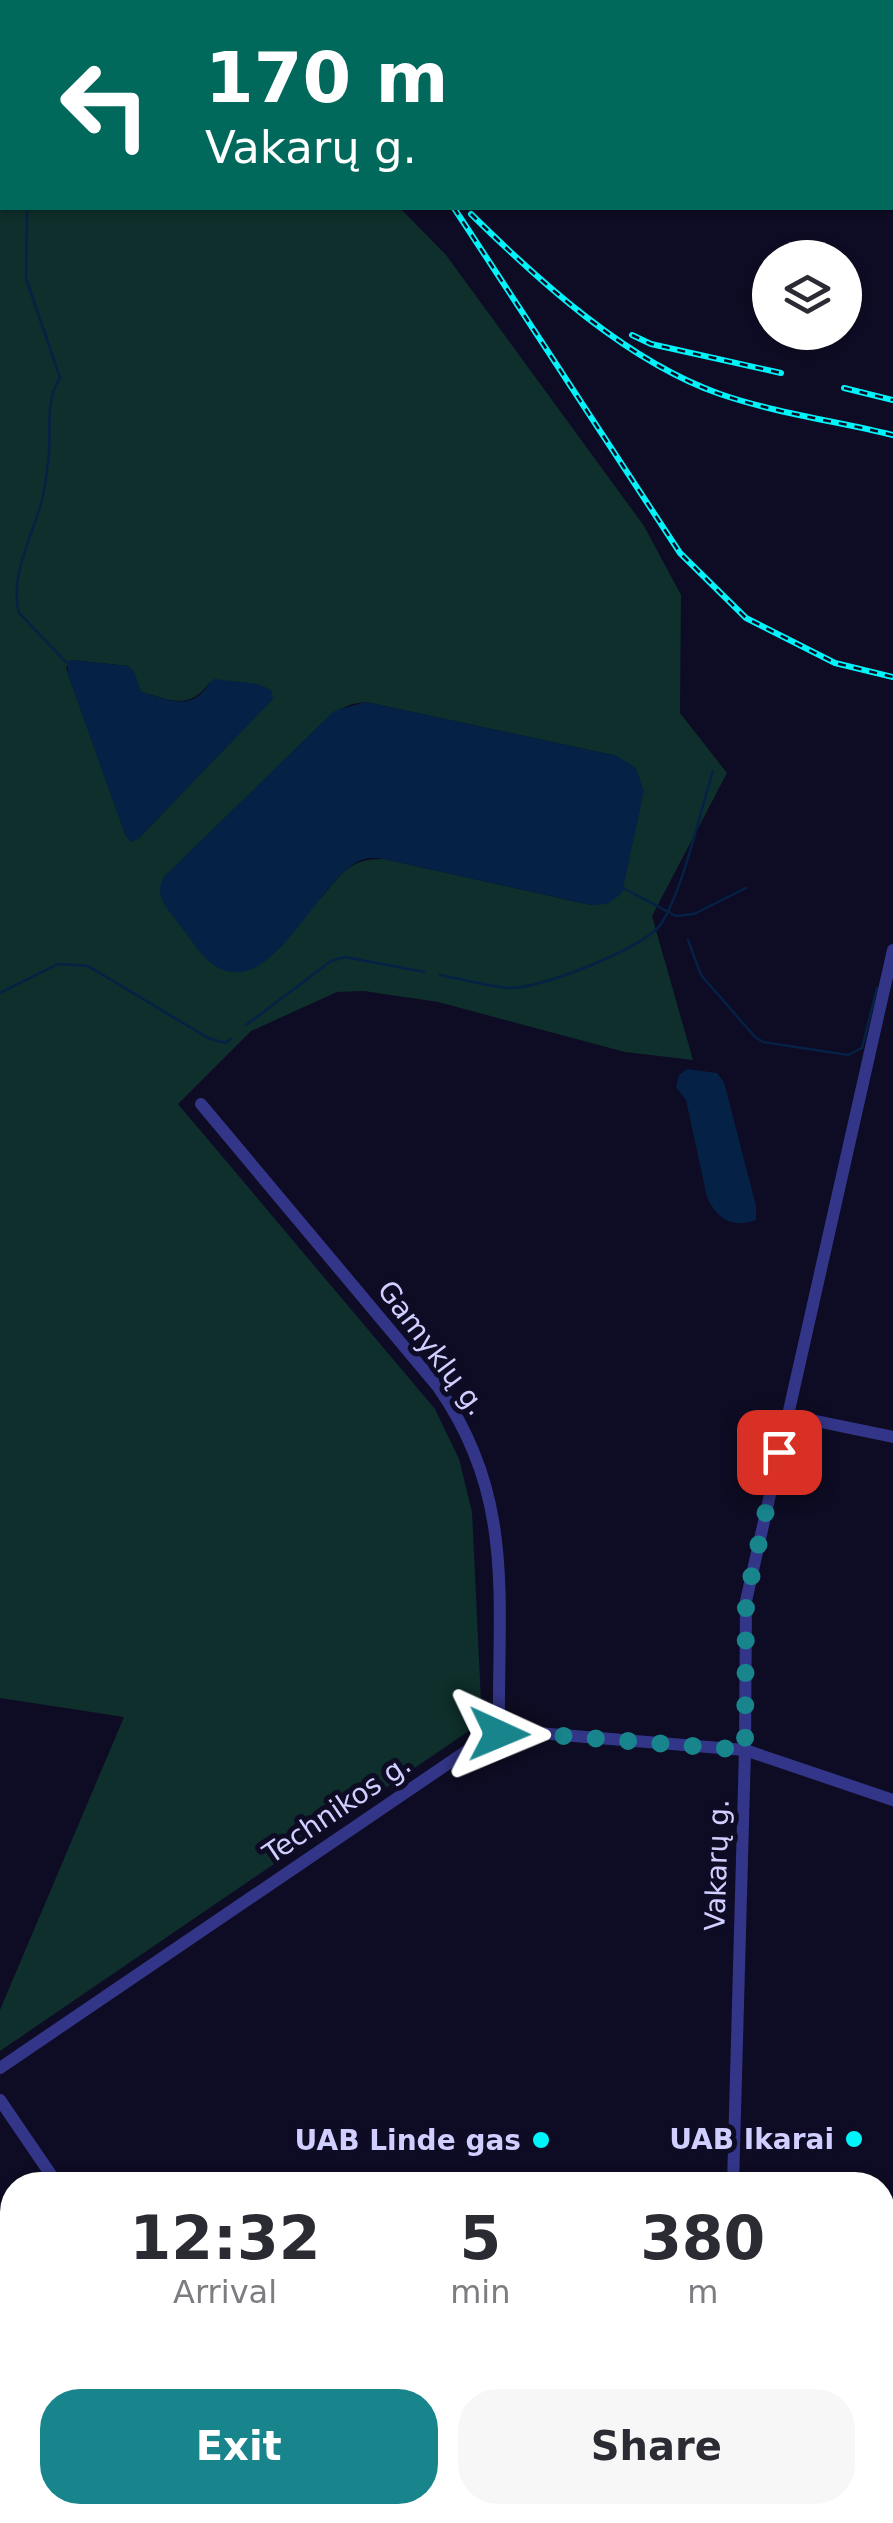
<!DOCTYPE html>
<html lang="en">
<head>
<meta charset="utf-8">
<style>
  :root { --surface:#fff; --page:#f7f7f7; --text:#2b2b33; --muted:#7c7c81; --accent:#18858d }
  body { margin:0; font-family:"DejaVu Sans",sans-serif; background:var(--page); color:var(--text); height:100vh; display:flex; flex-direction:column; font-size:38px; white-space:nowrap }
  * { box-sizing:border-box; margin:0 }
  p { font-size:32px; color:var(--muted) }
  .icon { flex:none; width:55px; height:55px; fill:none; stroke:currentColor; stroke-width:2; stroke-linecap:round; stroke-linejoin:round }
  .map { position:relative; flex:1; overflow:hidden }
  .panel { position:absolute; left:0px; top:2172px; width:895px; height:352px; display:flex; flex-direction:column; background:var(--surface); border-radius:40px 40px 0 0; box-shadow:0 2px 8px #0004 }
  .panel>* { flex:none }
  .top-card { position:absolute; left:0px; top:0px; width:895px; height:210px; box-shadow:0 2px 8px #0004; background:#00695c; color:#fff; overflow:hidden }
  .tools { position:absolute; left:752px; top:240px; display:grid; gap:20px }
  .tools a { display:grid; place-items:center; width:110px; height:110px; border-radius:50%; background:var(--surface); box-shadow:0 2px 8px #0004; font-size:50px }
  .pin { position:absolute; display:grid; place-items:center; width:85px; height:85px; color:#fff; margin:-42px; border-radius:20px; box-shadow:0 5px 15px #0006 }
  .me { position:absolute; width:110px; margin:-55px; rotate:91deg; stroke-linejoin:round; filter:drop-shadow(0 0 8px #0008) }
  .turn { display:flex; align-items:center; gap:35px; height:210px; padding:0 40px; font-size:45px }
  .turn .icon { width:130px; height:130px; stroke-width:2.5 }
  .turn b { display:block; font-size:70px; line-height:85px }
  .eta { display:flex; justify-content:space-evenly; align-items:center; height:170px; text-align:center }
  .eta b { font-size:60px; font-weight:600; line-height:70px }
  .cta { display:flex; gap:20px; margin-top:auto; padding:20px 40px }
  .cta a { flex:1; height:115px; border-radius:40px; background:var(--accent); color:#fff; font-size:40px; font-weight:600; line-height:115px; text-align:center }
  .cta a+a { background:var(--page); color:var(--text) }
  .map>svg:first-child { display:block }
</style>
</head>
<body>
<div class="map">
<svg width="893" height="2523" viewBox="0 0 893 2523">
  <rect width="100%" height="100%" fill="#0e0c24"/>
  <g fill="#0e2f2b" fill-rule="evenodd">
    <path d="M0,0L201,2H2V208H400L446,255L644,526L681,595L680,713L727,773L652,916L693,1060L625,1052L438,1002L364,991L337,992L251,1031L178,1104L435,1409L459,1459L472,1512L482,1722L0,2051V2010L124,1717L0,1698ZM72,660L128,666L141,692C171,700 189,711 210,682L273,698L139,838L132,841L126,836L66,668ZM366,702L617,756L591,905L384,859C350,858 341,874 321,898L164,877L334,712L352,704Z"/>
    <polygon points="893,2227 893,2523 725,2523 725,2513 882,2512 882,2229"/>
  </g>
  <g fill="#052145">
    <path d="M72,660L128,666L134,671L141,692C157,696 182,708 197,697C204,693 208,684 214,679L258,684L271,690L273,699L139,838L132,842L126,837L68,674L67,663Z"/>
    <path d="M366,702L617,756L636,768L644,791L622,893L607,904L591,905L384,859C377,858 368,857 361,860C319,877 276,993 221,969C203,961 191,939 179,924C167,908 153,896 164,877L334,711Z"/>
    <path d="M687,1069L717,1073L724,1082L756,1206V1220C732,1229 717,1219 707,1197L686,1100L676,1087L679,1075Z"/>
  </g>
  <g fill="none" stroke-linecap="round" stroke-linejoin="round">
    <g stroke="#052145" stroke-width="2.5">
      <polyline points="708,0 714,2"/>
      <polyline points="56,2 56,0"/>
      <polyline points="892,65 893,65"/>
      <path d="M27,208L26,278L60,378C45,401 51,427 49,453C47,469 46,485 42,500C33,535 9,576 19,613L67,663"/>
      <polyline points="623,888 676,916 694,914 746,888"/>
      <polyline points="688,940 701,975 755,1037 763,1042 848,1055 862,1048 877,988"/>
      <path d="M440,975C462,979 485,986 508,988C538,990 645,948 661,924C683,890 700,812 713,771"/>
      <polyline points="0,993 58,964 88,966 208,1038 225,1043 231,1039"/>
      <polyline points="246,1025 331,961 345,957 424,972"/>
    </g>
    <g stroke="#333688" stroke-width="12">
      <polyline points="670,0 676,2"/>
      <polyline points="892,79 893,80"/>
      <path d="M201,1104L438,1387C517,1499 497,1604 499,1734"/>
      <polyline points="787,1415 893,1437"/>
      <polyline points="0,2068 468,1750 499,1734 513,1731 745,1750 893,1800"/>
      <polyline points="0,2100 58,2185"/>
      <polyline points="733,2185 745,1750 746,1601 893,950"/>
      <polyline points="283,2512 290,2523"/>
      <polyline points="725,2523 725,2512"/>
    </g>
    <defs>
      <g id="rail">
        <polyline points="248,0 251,2"/>
        <polyline points="454,208 680,553 746,618 835,663 893,677"/>
        <path d="M471,214C540,282 628,362 720,394C775,413 836,421 893,435"/>
        <polyline points="632,335 651,344 781,373"/>
        <polyline points="844,388 893,400"/>
      </g>
    </defs>
    <use href="#rail" stroke="#00f4fa" stroke-width="6"/>
    <use href="#rail" stroke="#0e0c24" stroke-width="2.5" stroke-dasharray="8" stroke-linecap="butt"/>
  </g>
  <g fill="none" stroke-linecap="round" stroke-linejoin="round">
    <polyline stroke="#18858d" stroke-width="18" stroke-dasharray="0 32.4" points="499,1734 512,1732 745,1750 746,1601 779,1452"/>
  </g>
  <g fill="#00f4fa" stroke="#0e0c24" stroke-width="4">
    <circle cx="854" cy="2139" r="10"/>
    <circle cx="541" cy="2140" r="10"/>
  </g>
  <g text-anchor="middle" dominant-baseline="central" stroke-width="10" stroke-linejoin="round" paint-order="stroke">
    <g font-size="28" fill="#d1cfff" stroke="#0e0c24">
      <text transform="translate(432 1348) rotate(53)">Gamyklų g.</text>
      <text transform="translate(337 1809) rotate(-34)">Technikos g.</text>
      <text transform="translate(717 1865) rotate(-88)">Vakarų g.</text>
    </g>
    <g font-size="28" font-weight="bold" fill="#d1cfff" stroke="#0e0c24" text-anchor="end">
      <text x="834" y="2139">UAB Ikarai</text>
      <text x="521" y="2140">UAB Linde gas</text>
    </g>
  </g>
</svg>
<div class="tools">
<a><svg class="icon" aria-label="layers" viewBox="0 0 24 24"><path d="M12 4l9 5-9 5-9-5zM3 14l9 5 9-5"/></svg></a>
</div>
<div class="pin" style="left:779px;top:1452px;background:#d93025"><svg class="icon" aria-label="arrive" viewBox="0 0 24 24"><path d="M6 21V4h12l-3 4 3 4H6"/></svg></div>
<svg class="me" style="left:499px;top:1734px" viewBox="-20 -20 40 40"><path d="M0-17L14 15 0 8-14 15z" fill="#18858d" stroke="#fff" stroke-width="4"/></svg>
<div class="top-card">
<div class="turn"><svg class="icon" aria-label="left" viewBox="0 0 24 24"><path d="M17 20v-9H6M10 6l-5 5 5 5"/></svg><div><b>170 m</b>Vakarų g.</div></div>
</div>
<section class="panel">
<div class="eta">
<div><b>12:32</b><p>Arrival</p></div>
<div><b>5</b><p>min</p></div>
<div><b>380</b><p>m</p></div>
</div>
<div class="cta"><a>Exit</a><a>Share</a></div>
</section>
</div>
</body>
</html>
